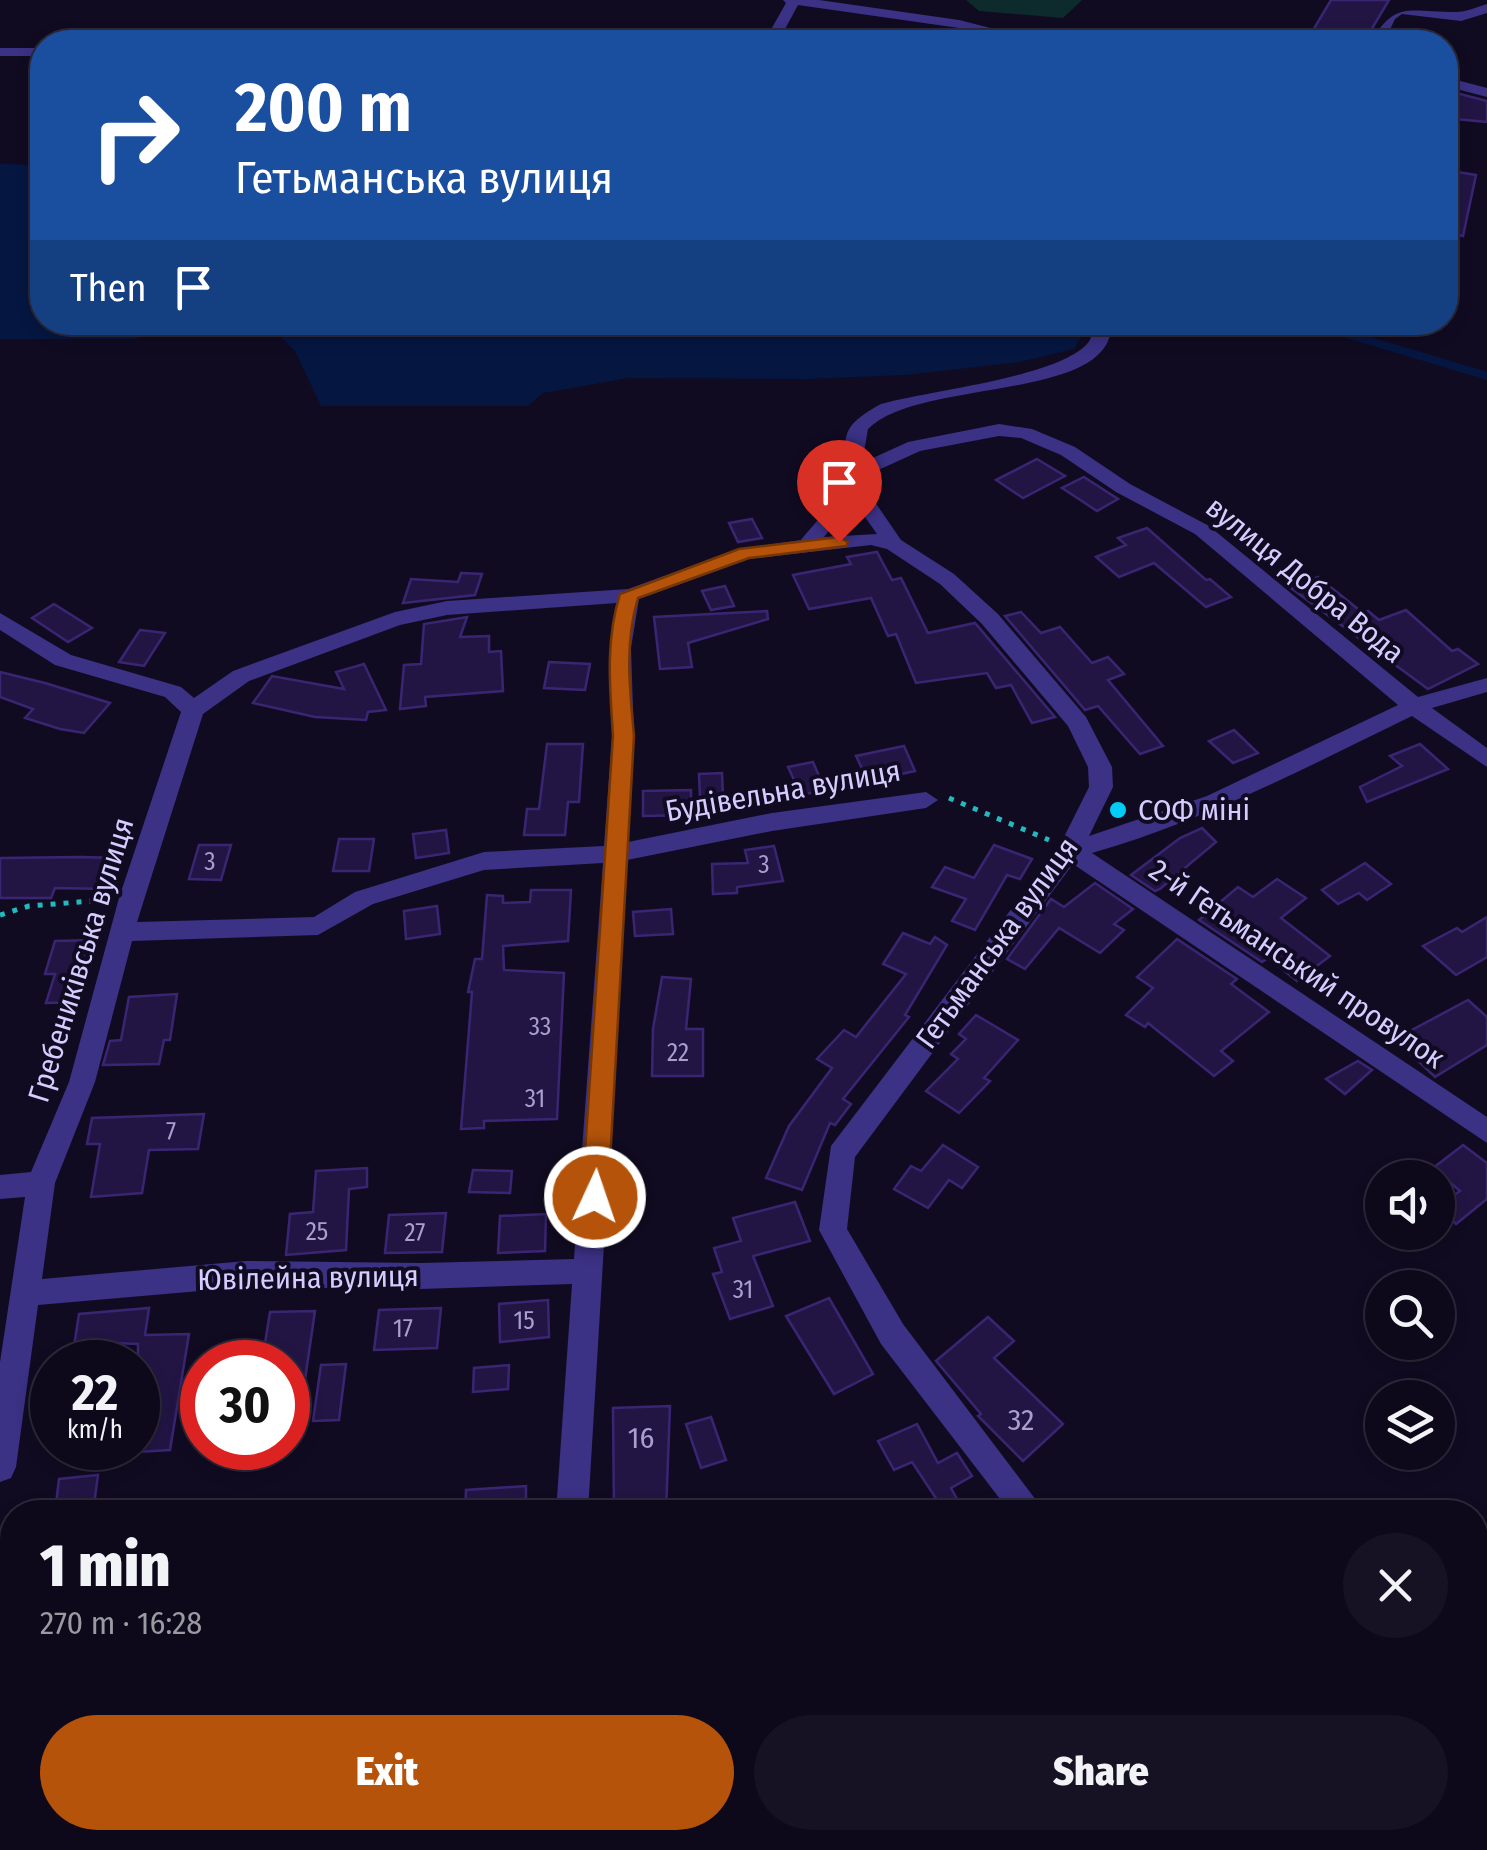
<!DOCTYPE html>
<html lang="en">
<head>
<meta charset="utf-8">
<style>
  :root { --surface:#0d081a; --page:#161123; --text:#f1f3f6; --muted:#9a9aa2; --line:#2d2939; --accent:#b45309 }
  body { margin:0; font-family:"Fira Sans Condensed",sans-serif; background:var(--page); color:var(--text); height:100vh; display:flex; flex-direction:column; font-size:38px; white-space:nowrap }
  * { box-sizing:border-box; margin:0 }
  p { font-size:32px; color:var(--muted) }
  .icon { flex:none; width:55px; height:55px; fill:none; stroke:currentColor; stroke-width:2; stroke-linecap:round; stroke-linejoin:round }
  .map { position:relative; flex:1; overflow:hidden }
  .sheet { position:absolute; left:0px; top:1500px; width:1488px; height:350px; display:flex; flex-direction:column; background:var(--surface); border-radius:40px 40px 0 0; box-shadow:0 5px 15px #0003,0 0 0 2px var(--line) }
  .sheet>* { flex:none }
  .guide { position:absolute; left:30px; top:30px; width:1428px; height:305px; border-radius:40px; box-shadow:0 5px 15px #0003,0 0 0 2px var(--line); background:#1a4fa0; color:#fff; overflow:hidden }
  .fabs { position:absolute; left:1365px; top:1160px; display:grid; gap:20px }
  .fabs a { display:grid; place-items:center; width:90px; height:90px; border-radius:50%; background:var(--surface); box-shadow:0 5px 15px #0003,0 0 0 2px var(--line); font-size:50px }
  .speed { position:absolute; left:30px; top:1340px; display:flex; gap:20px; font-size:50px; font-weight:700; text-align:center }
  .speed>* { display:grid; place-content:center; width:130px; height:130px; border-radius:50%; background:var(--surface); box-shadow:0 5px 15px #0003,0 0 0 2px var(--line); line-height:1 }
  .speed small { font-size:25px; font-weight:400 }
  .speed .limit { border:15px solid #d22; background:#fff; color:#111 }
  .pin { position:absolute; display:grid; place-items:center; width:85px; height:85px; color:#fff; margin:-102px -42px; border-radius:50% 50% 50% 0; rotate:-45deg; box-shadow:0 0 10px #0007 }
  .pin .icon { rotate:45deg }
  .me { position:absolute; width:110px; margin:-55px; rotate:3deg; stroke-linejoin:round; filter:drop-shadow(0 0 8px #0008) }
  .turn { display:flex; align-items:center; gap:35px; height:210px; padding:0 40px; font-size:45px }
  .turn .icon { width:130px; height:130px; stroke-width:2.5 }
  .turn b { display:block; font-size:70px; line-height:85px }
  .then { display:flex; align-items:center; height:95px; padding:0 40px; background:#0003; gap:20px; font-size:38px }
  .round { display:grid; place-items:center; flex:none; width:105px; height:105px; border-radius:52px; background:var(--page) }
  .summary { display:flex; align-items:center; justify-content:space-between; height:170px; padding:0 40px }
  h1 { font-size:60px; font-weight:800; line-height:75px }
  .button { display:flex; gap:20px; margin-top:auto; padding:20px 40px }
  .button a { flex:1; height:115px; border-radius:60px; background:var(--accent); color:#fff; font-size:40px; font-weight:800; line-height:115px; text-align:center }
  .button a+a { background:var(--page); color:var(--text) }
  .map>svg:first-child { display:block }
</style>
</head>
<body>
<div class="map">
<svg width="1487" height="1850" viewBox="0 0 1487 1850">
  <rect width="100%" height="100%" fill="#110b22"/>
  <polygon fill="#0d2b2c" points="966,0 1082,0 1063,18 979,11"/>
  <g fill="#051641">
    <polygon points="0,164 42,165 42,322 169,323 135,339 0,339"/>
    <polygon points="266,323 1089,323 1074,349 1020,362 905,375 808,379 629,378 543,393 528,406 321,406 295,351"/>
  </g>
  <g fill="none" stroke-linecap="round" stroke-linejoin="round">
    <polyline stroke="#051641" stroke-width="8" points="1307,322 1487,376"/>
  </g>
  <g fill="#221544" stroke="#3a2573" stroke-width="2.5">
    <polygon points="1331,0 1389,0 1364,42 1306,42"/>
    <polygon points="1445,90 1487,101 1487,122 1445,118"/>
    <polygon points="1445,170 1476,175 1463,236 1445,233"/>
    <polygon points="1037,459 1065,476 1023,498 996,480"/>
    <polygon points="1084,477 1118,499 1097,511 1062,488"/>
    <polygon points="752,519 762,538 738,542 729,523"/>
    <polygon points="1147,528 1206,580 1210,579 1231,597 1206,607 1154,563 1119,577 1096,557 1126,545 1118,538"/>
    <polygon points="877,552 892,580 901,578 928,633 975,623 1055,717 1032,723 1011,685 996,688 987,673 916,683 896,634 888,636 871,598 809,609 793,575 851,564 847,557"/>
    <polygon points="461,573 482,574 475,595 403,603 411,579 458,582"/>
    <polygon points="1318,577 1363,613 1368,611 1379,620 1406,610 1452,651 1458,649 1478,664 1428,689 1291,588"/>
    <polygon points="725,586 734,606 711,610 702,591"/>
    <polygon points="54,604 92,628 68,642 32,618"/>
    <polygon points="767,611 768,619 688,643 692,667 660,669 654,617"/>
    <polygon points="1021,612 1041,633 1060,627 1092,663 1108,657 1124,674 1108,680 1163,746 1140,754 1098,706 1085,710 1005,616"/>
    <polygon points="467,617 460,637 489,636 489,652 501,651 503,691 425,697 426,706 400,709 404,665 421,664 424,624"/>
    <polygon points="140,630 165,633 144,666 119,662"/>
    <polygon points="549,662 590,664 585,690 544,688"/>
    <polygon points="364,664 386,710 368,712 366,720 315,717 253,703 272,676 344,689 336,672"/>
    <polygon points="0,672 45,683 110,703 84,733 60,729 25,718 33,709 0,697"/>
    <polygon points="1234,730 1258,753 1233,763 1209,741"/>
    <polygon points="547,744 583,744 579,802 568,802 565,835 524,835 527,809 539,809"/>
    <polygon points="1420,744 1448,769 1367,802 1360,787 1402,766 1390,756"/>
    <polygon points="904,746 915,771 868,781 856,756"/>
    <polygon points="813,762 825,790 801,795 788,767"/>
    <polygon points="722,773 723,797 700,798 699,774"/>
    <polygon points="691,790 691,815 643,816 643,791"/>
    <polygon points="1202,828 1216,842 1160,889 1155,891 1131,875 1180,838"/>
    <polygon points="446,830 449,853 416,858 413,834"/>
    <polygon points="339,839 374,839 369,871 333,871"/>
    <polygon points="199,845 231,845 221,880 189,879"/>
    <polygon points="994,845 1032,859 1020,879 1007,875 975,930 952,921 966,899 932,887 945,867 974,878"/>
    <polygon points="774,846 783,881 737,887 737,893 713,894 712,864 748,863 745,850"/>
    <polygon points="81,857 117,858 106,889 55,888 51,898 0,898 0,858"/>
    <polygon points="1365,863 1391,884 1367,900 1359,893 1338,904 1322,890"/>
    <polygon points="1277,879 1306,898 1281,918 1330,956 1297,981 1268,958 1262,962 1199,920 1238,887 1253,897"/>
    <polygon points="1095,883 1133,909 1114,924 1124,930 1100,953 1059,928 1025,969 1007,959 1051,899 1064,907"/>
    <polygon points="531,890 571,890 568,941 503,946 504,970 564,973 557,1119 484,1121 484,1128 461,1129 472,992 468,992 475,959 482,959 487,895 503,896 503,903 530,902"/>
    <polygon points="437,906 440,934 406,939 404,911"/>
    <polygon points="671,909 673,934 635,936 633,912"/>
    <polygon points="1487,917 1487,957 1456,975 1423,946 1457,928 1462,932"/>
    <polygon points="903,933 930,944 935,937 947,945 905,1015 909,1017 843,1099 851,1104 835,1125 830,1123 802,1190 766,1178 789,1126 832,1068 817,1059 844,1030 856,1037 906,974 883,964"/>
    <polygon points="1177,939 1237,979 1231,984 1269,1012 1221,1051 1233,1061 1214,1076 1148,1023 1145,1027 1126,1015 1153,988 1137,977"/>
    <polygon points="97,940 81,1002 46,1003 55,974 45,974 55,941"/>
    <polygon points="662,977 691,979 686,1029 703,1029 703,1076 652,1076 653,1029"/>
    <polygon points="177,994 170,1040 164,1040 159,1064 103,1065 110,1041 121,1040 129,997"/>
    <polygon points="1468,1000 1487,1017 1487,1045 1435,1077 1395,1039"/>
    <polygon points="976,1015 1018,1040 984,1078 990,1081 959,1113 926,1091 958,1059 951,1054 966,1039 959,1034"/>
    <polygon points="1358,1061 1372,1070 1345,1094 1326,1079"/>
    <polygon points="204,1114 198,1149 149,1150 142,1193 91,1197 100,1144 87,1144 92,1118"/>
    <polygon points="943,1145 978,1167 962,1188 949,1180 928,1208 894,1189 911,1166 921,1171"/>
    <polygon points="1463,1145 1487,1163 1487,1199 1456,1224 1438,1206 1460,1191 1433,1168"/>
    <polygon points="367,1168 367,1187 349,1189 346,1250 286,1255 290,1214 313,1212 316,1171"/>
    <polygon points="473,1170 512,1171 510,1193 469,1192"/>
    <polygon points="795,1202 810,1241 753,1256 773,1306 730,1319 713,1274 722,1272 714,1248 741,1241 733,1218"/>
    <polygon points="446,1213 442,1252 385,1253 389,1215"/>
    <polygon points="546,1214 545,1251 498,1253 500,1216"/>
    <polygon points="829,1298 873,1374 834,1394 786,1316"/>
    <polygon points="548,1300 549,1337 500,1342 499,1304"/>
    <polygon points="149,1308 145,1335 189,1334 170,1450 138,1452 138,1344 113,1343 113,1349 73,1353 79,1314"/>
    <polygon points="441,1308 437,1348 374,1350 379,1310"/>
    <polygon points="315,1311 301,1407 288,1406 288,1362 262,1362 270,1312"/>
    <polygon points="988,1317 1014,1341 994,1358 1063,1424 1023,1461 978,1416 981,1414 936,1361"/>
    <polygon points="346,1364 339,1420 313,1421 321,1365"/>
    <polygon points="509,1365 508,1389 473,1392 474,1368"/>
    <polygon points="670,1406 666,1512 614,1512 613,1408"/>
    <polygon points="711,1417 726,1460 701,1468 686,1424"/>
    <polygon points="917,1424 938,1463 957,1453 972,1476 951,1488 963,1510 959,1512 945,1512 912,1462 894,1470 878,1441"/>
    <polygon points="98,1475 93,1512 55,1512 59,1479"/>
    <polygon points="526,1486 526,1512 465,1512 466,1490"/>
  </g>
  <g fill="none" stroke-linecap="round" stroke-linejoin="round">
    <g stroke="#22babc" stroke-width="5" stroke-dasharray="5 8" stroke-linecap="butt">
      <polyline points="949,798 1049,840"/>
      <polyline points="0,915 29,906 105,900"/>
    </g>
    <g fill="#3b3185" fill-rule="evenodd">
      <polygon points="783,0 819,0 959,20 1045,42 1021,42 959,28 798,5 778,42 764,42 786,3"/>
      <path d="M1487,4V13L1461,21L1402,14L1395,19L1384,42H1370C1397,0 1406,12 1456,12C1466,12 1477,7 1487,4Z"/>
      <rect x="0" y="48" width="42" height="8"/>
      <polygon points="1445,77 1487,88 1487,97 1445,86"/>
      <path d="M1095,322H1113C1111,329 1110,339 1106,345C1075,398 914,383 868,429L862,463L908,442L999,424L1032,429L1075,447L1130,484L1209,526L1418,697L1487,678V692L1432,708L1487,748V767L1412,716C1307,767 1205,821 1092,853L1487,1117V1143L1073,864L855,1157L847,1229L903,1324L1045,1512H1010L881,1344L819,1230L831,1146L1060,845L1089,787L1088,767L1068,726L982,624L940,584L887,549L871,545L749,559L639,599L631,648L634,737L628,842L772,813L926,792L938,800L926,808L772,831L627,860L588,1512H556L572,1284L421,1289L246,1287L38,1305L16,1467L11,1478L0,1482V1362L25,1197L0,1199V1175L31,1172L69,1082L119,898L181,712L165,697L55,665L0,630V613L71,655L181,687L194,698L233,671L395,612L447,601L628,589L739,549L801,540C810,528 842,495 844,483C849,438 833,430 881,404C930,390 1055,378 1087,344C1092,339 1093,330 1095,322ZM999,436L1021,438L1061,455L1116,492L1195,534L1398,705L1207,796L1089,836L1113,787L1112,767L1086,717L998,614L954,574L901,540L864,486L863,477L920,451ZM853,500L877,534L824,537ZM617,603L610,648L612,737L604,846L484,852L355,892L314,917L137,922L203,714L249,681L400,625L447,615ZM603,863L574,1259L421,1263L246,1261L42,1279L55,1183L95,1082L132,941L318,935L373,904L484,870Z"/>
      <polygon points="1487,1797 1487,1841 1480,1850 1437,1850 1442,1838 1475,1838 1475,1802"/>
      <polygon points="78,1838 158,1838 153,1850 73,1850"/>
      <polygon points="527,1838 563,1838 562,1850 526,1850"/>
      <polygon points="1280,1838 1322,1838 1327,1850 1285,1850"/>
    </g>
  </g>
  <path fill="#b45309" stroke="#753606" stroke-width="2.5" d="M839,537L848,542L846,546L749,558L638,598C624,644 630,690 634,736L608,1197L604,1205L595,1208L586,1205L582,1197L613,736C610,688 605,642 620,594L739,549Z"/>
  <circle fill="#00ccf7" stroke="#110b22" stroke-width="4" cx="1118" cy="810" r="10"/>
  <g text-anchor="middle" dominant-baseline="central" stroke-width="8" stroke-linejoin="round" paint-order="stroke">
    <g font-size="25" fill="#a89ed0">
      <text x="210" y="862">3</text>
      <text x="764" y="865">3</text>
      <text x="540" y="1027">33</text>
      <text x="678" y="1053">22</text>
      <text x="535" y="1099">31</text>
      <text x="171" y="1132">7</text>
      <text x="317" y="1232">25</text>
      <text x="415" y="1233">27</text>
      <text x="743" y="1290">31</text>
      <text x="524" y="1321">15</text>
      <text x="403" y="1329">17</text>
    </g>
    <g font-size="30" fill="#d5ccff" stroke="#110b22">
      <text transform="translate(1305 580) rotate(39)">вулиця Добра Вода</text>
      <text transform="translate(783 791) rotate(-10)">Будівельна вулиця</text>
      <text transform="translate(997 943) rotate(-54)">Гетьманська вулиця</text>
      <text transform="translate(81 960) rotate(-73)">Гребениківська вулиця</text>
      <text transform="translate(1297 964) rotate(34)">2-й Гетьманський провулок</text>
      <text transform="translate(308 1278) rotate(-1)">Ювілейна вулиця</text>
    </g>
    <g font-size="30" fill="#d5ccff" stroke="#110b22" text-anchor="start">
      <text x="1138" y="810">СОФ міні</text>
    </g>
    <g font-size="30" fill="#a89ed0">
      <text x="1021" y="1420">32</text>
      <text x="641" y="1438">16</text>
    </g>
  </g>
</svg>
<div class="fabs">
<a><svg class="icon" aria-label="sound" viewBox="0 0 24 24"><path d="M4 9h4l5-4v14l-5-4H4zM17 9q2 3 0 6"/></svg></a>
<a><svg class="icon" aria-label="search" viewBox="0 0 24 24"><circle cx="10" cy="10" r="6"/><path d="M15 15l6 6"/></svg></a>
<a><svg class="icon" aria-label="layers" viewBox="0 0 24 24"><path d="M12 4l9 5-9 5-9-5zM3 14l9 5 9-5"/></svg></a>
</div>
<div class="speed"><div>22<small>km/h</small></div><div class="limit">30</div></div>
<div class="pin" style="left:839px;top:542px;background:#d93025"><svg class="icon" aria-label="arrive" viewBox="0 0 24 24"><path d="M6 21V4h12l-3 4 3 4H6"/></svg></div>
<svg class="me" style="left:595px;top:1197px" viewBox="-20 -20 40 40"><circle r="17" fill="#b45309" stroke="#fff" stroke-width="3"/><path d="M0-11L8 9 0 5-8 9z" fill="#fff"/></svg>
<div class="guide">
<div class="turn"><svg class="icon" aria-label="right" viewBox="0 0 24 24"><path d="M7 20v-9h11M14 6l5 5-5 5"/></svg><div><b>200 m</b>Гетьманська вулиця</div></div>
<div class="then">Then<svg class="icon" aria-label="arrive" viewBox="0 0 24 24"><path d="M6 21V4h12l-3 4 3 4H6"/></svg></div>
</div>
<section class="sheet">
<div class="summary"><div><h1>1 min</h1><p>270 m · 16:28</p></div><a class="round"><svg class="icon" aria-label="close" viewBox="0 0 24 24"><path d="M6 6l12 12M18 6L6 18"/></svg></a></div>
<div class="button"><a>Exit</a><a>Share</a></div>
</section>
</div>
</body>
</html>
